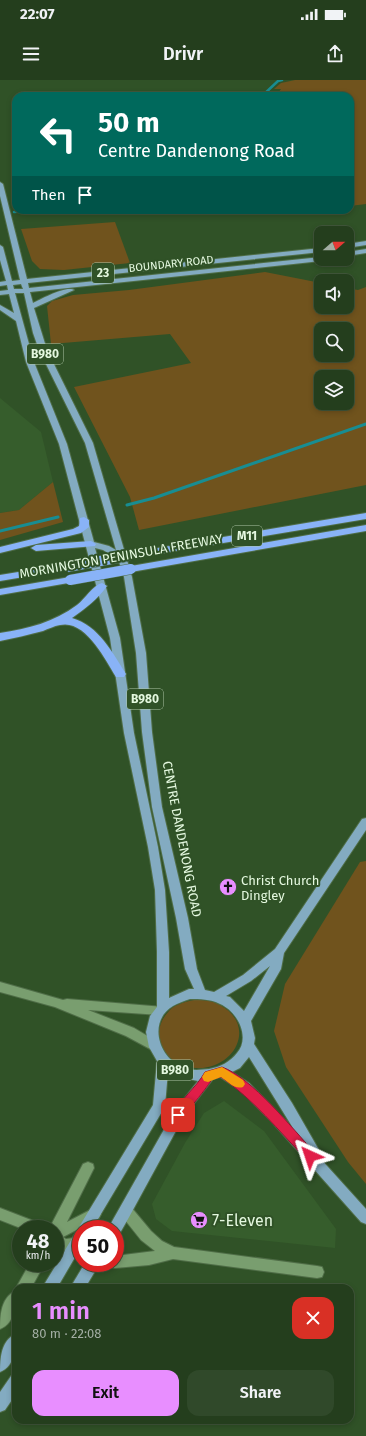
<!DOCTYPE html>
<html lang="en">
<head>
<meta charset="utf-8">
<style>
  :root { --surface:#243e1d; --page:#30492a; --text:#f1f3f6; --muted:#a3aea4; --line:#41573b; --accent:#e88eff }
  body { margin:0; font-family:"Fira Sans",sans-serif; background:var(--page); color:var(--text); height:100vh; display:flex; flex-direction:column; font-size:15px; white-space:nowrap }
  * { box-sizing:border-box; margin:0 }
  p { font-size:13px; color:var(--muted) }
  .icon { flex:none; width:22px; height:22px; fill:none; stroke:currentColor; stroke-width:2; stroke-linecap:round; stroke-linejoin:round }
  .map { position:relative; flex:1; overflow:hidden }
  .sheet { position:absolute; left:12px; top:1204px; width:342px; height:140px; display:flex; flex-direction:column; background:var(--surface); border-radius:12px; box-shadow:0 2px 6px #0003,0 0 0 1px var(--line) }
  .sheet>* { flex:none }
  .guide { position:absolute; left:12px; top:12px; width:342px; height:122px; border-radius:12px; box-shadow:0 2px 6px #0003,0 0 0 1px var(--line); background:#00695c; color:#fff; overflow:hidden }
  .needle { width:26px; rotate:70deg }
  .controls { position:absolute; left:314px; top:146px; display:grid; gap:8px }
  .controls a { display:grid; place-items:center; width:40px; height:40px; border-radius:8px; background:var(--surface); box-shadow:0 2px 6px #0003,0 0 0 1px var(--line); font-size:20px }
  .speed { position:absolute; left:12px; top:1140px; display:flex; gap:8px; font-size:20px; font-weight:700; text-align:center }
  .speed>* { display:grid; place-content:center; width:52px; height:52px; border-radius:50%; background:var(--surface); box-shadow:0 2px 6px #0003,0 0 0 1px var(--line); line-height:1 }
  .speed small { font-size:10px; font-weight:400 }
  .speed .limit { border:6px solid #d22; background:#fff; color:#111 }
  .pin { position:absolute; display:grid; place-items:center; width:34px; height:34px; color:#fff; margin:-17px; border-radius:8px; box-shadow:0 2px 6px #0006 }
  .me { position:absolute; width:44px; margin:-22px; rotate:318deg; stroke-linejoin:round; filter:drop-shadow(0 0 3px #0008) }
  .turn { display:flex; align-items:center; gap:14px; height:84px; padding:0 20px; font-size:18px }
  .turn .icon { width:52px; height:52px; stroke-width:2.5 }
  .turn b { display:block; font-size:28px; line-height:34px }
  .then { display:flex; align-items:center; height:38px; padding:0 20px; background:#0003; gap:8px; font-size:15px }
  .round { display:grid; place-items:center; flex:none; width:42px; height:42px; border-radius:12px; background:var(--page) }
  .headline { display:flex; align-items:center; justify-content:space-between; height:68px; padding:0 20px }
  h1 { font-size:24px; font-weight:600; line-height:30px; color:var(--accent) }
  .primary-button { display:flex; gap:8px; margin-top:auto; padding:8px 20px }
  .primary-button a { flex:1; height:46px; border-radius:12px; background:var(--accent); color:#111; font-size:16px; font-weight:600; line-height:46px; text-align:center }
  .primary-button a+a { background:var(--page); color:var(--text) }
  .status { display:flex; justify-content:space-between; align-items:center; height:28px; padding:0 20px; background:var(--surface); direction:ltr }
  .status svg { height:11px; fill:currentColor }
  header { display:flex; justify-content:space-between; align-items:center; height:52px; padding:0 20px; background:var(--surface); font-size:18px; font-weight:600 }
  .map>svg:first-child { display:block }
</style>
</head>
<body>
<div class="status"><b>22:07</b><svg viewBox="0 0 49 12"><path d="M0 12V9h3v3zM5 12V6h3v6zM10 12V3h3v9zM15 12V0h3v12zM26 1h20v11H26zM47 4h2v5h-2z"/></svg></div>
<header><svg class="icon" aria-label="menu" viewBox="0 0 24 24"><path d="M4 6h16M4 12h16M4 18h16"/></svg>Drivr<svg class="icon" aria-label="share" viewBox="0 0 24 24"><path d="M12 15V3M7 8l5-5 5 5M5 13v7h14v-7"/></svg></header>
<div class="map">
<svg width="366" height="1356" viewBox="0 0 366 1356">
  <rect width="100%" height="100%" fill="#305227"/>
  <g fill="#365d2c">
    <polygon points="0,318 41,352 53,402 19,430 0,433"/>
    <polygon points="224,1021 264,1051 336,1149 335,1168 172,1151 156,1139 152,1124 185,1063 204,1033"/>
  </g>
  <g fill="#70531d" fill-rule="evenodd">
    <polygon points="295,0 366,0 366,124 350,126 350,16 276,16 281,9 274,9 281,3"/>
    <polygon points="115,142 130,183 64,190 40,189 32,181 21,149"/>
    <path d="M265,192L321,203V227H347V208L358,210L366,207V405L139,450L130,417L74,307L191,283L170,254L51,264L47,226L52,221L73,215L129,210ZM321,249H347V275H321ZM321,297H347V323H321Z"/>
    <polygon points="53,402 63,442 0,460 0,433 19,430"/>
    <polygon points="366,781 366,1104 348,1082 286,987 274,951 285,904 360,782"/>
    <path d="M194,920C203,920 212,920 220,925C255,944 238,984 203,988C191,989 178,985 169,977C155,964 156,944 169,931C175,924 185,922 194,920Z"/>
  </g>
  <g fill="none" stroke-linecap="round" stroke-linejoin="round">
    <g stroke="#188d92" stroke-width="2.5">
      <polyline points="262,16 278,1 282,0"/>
      <polyline points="14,132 50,130"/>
    </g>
    <g stroke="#188d92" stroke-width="3">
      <polyline points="127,425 154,418 366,344"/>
      <polyline points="0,451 58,437"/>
    </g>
    <defs>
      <g id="minor">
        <polygon points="0,902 63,920 67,919 164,927 166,930 164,933 160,935 88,930 134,948 156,961 158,965 156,969 152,970 126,956 55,927 0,912"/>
        <polygon points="88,1082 93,1084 94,1088 67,1142 94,1128 99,1130 101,1134 99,1138 63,1157 66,1159 81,1157 81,1169 65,1171 55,1166 55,1149 49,1149 83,1084"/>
        <polygon points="126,1125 131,1127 151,1151 162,1161 174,1167 317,1186 322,1187 324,1192 322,1197 317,1198 173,1179 149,1185 115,1188 110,1187 109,1183 115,1183 115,1176 155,1171 141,1160 121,1135 119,1131 121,1127"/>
        <polygon points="0,1128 44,1145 46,1149 23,1149 0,1140"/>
        <polygon points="30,1183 45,1183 31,1208 16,1208"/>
        <path d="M16,1211C16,1225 15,1243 0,1249C0,1235 1,1217 16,1211Z"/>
      </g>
      <g id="major">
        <path d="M0,102L3,104L27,199L321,168V172L28,203L29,208L321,177V179H324L321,181L30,212L33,223C41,219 67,205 74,210L34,228L47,270L93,363L132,497L146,573L152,652L162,727L188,838L197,889L205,910L214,912L243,895L275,869L362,739L366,738V750L284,873L281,889L251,941L255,958L254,964L292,1023L319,1070L320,1074L319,1077L366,1129V1144L361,1142L271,1041L241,1011L220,997L213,999L183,1038L128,1139L120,1153L115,1155V1149H108L110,1145L175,1030L198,1001L178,997L168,991L165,1026L163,1030L92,1149H81V1167L57,1208H42L153,1025L157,981L149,967L146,952L150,936L157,927V872L155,810L148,767L124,653L110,558L59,364L26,282L16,241L0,230V225L14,233L9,214L0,215V211L8,210L7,205L0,206V202L6,201L0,180V165L3,167L12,201L20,200L0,116ZM21,204L23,209H14L13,205ZM15,213H24L33,253L39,270L85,363L116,470L109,466L94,462L67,364L34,282ZM95,468L103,470L118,479L124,497L136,573L142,652L152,727L176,838L185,889L194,909H189L169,918V872L165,810L158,767L134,653L120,558ZM270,886L244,931L230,917L226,916L251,901ZM190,919C200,919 210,919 220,924C237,931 251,957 237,973C230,982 220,987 209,989C199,990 191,991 182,987C158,977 148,941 173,926C178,923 184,921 190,919ZM249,977L293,1048L249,1003L232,992L240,988Z"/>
        <polygon points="366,161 366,165 347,168 347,164"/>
        <polygon points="366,169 366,173 347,176 347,172"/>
        <polygon points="85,1183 100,1183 85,1208 70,1208"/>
        <path d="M16,1254C16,1268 15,1286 0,1292C0,1278 1,1260 16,1254Z"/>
        <polygon points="16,1294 16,1314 5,1330 0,1332 0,1312 11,1296"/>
      </g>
      <g id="highway">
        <polygon points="366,433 366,439 128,479 123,476 128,473"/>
        <polygon points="84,437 89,440 89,447 81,453 0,473 0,467 73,449 79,446 80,438"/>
        <polygon points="366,445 366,451 131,492 126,489 131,486"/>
        <polygon points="91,461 96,464 95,466 36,471 31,468 36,465"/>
        <polygon points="67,484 71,485 72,487 71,489 0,501 0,495"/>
        <polygon points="70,497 74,498 75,500 74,502 0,515 0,509"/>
        <path d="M102,503L107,506C98,519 85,529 72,538C99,546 112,572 126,594L124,597H116C105,579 85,539 60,545C54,546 48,549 43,551C28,555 14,558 0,561V553C28,549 54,542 77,525C85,519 93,505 102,503Z"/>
      </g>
    </defs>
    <use href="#minor" stroke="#4f6d47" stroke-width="2"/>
    <use href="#major" stroke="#4f6d47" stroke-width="2"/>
    <use href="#highway" stroke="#4f6d47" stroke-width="2"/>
    <use href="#minor" fill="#799e6f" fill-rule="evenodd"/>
    <use href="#major" fill="#83abc1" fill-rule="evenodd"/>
    <use href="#highway" fill="#89b3f7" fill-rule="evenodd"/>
    <defs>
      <g id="highway-bridge">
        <polyline points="67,487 128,476"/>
        <polyline points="70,500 131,489"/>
      </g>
    </defs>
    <use href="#highway-bridge" stroke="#4f6d47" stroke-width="11" stroke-linecap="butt"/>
    <use href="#highway-bridge" stroke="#89b3f7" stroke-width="10"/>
  </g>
  <path fill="#e11d48" stroke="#92132f" d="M222,987C252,998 292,1048 314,1072L316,1076L314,1079L310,1081L306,1079C278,1050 254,1020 221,997L212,999C210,1004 182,1039 178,1040L174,1038L173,1035C181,1018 196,1008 205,992Z"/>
  <path fill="#f59e0b" d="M222,987L243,1000L245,1004L243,1007C235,1010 227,1001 221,997L208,1002L204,1001L202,997L205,992Z"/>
  <defs>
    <symbol id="church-disc" viewBox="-11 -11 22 22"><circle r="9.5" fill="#e88eff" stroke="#305227"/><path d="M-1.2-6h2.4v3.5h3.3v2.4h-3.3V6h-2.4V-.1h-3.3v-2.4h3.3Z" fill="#111"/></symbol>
    <symbol id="supermarket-disc" viewBox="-11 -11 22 22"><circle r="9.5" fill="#e88eff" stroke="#305227"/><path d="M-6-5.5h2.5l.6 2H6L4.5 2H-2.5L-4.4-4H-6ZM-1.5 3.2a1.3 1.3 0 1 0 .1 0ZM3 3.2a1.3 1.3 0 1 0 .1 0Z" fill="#111"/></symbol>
  </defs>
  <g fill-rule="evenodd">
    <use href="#church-disc" x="218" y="797" width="20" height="20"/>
    <use href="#supermarket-disc" x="189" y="1130" width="20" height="20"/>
  </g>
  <g text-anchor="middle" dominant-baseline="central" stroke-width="4" stroke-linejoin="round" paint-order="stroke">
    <g font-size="11" fill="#e4f8df" stroke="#305227">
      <text transform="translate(171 184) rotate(-6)">BOUNDARY ROAD</text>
    </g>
    <g fill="#305227" stroke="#aec6a8" stroke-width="1">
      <rect x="92" y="183" width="22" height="20" rx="3"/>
      <rect x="27" y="264" width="36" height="20" rx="3"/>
      <rect x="232" y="446" width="30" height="20" rx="3"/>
      <rect x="127" y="609" width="36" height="20" rx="3"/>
      <rect x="157" y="980" width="36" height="20" rx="3"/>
    </g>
    <g font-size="12" font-weight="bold" fill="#e4f8df">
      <text x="103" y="193">23</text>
      <text x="45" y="274">B980</text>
      <text x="247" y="456">M11</text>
      <text x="145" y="619">B980</text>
      <text x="175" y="990">B980</text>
    </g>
    <g font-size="13" fill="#e4f8df" stroke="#305227">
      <text transform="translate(121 476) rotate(-10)">MORNINGTON PENINSULA FREEWAY</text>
      <text transform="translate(182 759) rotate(79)">CENTRE DANDENONG ROAD</text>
    </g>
    <g font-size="13" fill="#e4f8df" stroke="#305227" text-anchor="start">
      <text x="241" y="800">Christ Church<tspan x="241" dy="15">Dingley</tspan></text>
    </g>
    <g font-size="16" fill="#e4f8df" stroke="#305227" text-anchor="start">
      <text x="212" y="1140">7-Eleven</text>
    </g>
  </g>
</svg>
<div class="controls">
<a><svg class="needle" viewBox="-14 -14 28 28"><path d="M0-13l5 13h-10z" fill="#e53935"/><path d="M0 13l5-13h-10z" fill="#a3aea4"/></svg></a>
<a><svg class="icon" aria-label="sound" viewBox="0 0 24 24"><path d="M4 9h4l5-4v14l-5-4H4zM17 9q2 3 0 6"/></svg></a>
<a><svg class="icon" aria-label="search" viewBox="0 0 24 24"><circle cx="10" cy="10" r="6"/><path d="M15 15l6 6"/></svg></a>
<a><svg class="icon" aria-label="layers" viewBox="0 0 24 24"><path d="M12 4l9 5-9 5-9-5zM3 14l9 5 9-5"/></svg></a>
</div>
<div class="speed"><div>48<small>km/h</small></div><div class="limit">50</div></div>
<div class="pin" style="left:178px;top:1035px;background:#d93025"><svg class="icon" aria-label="arrive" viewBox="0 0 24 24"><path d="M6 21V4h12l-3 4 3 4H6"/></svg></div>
<svg class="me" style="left:310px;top:1076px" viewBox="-20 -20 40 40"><path d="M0-17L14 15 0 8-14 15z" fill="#e11d48" stroke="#fff" stroke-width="4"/></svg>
<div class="guide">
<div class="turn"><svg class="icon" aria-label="left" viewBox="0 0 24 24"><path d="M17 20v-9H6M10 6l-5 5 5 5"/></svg><div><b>50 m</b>Centre Dandenong Road</div></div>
<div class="then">Then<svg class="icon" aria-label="arrive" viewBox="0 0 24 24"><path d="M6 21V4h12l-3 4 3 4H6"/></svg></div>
</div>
<section class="sheet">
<div class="headline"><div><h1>1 min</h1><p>80 m · 22:08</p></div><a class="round" style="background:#d93025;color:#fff"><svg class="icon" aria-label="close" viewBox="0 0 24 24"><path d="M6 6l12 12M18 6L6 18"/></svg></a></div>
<div class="primary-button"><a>Exit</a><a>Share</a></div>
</section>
</div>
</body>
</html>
